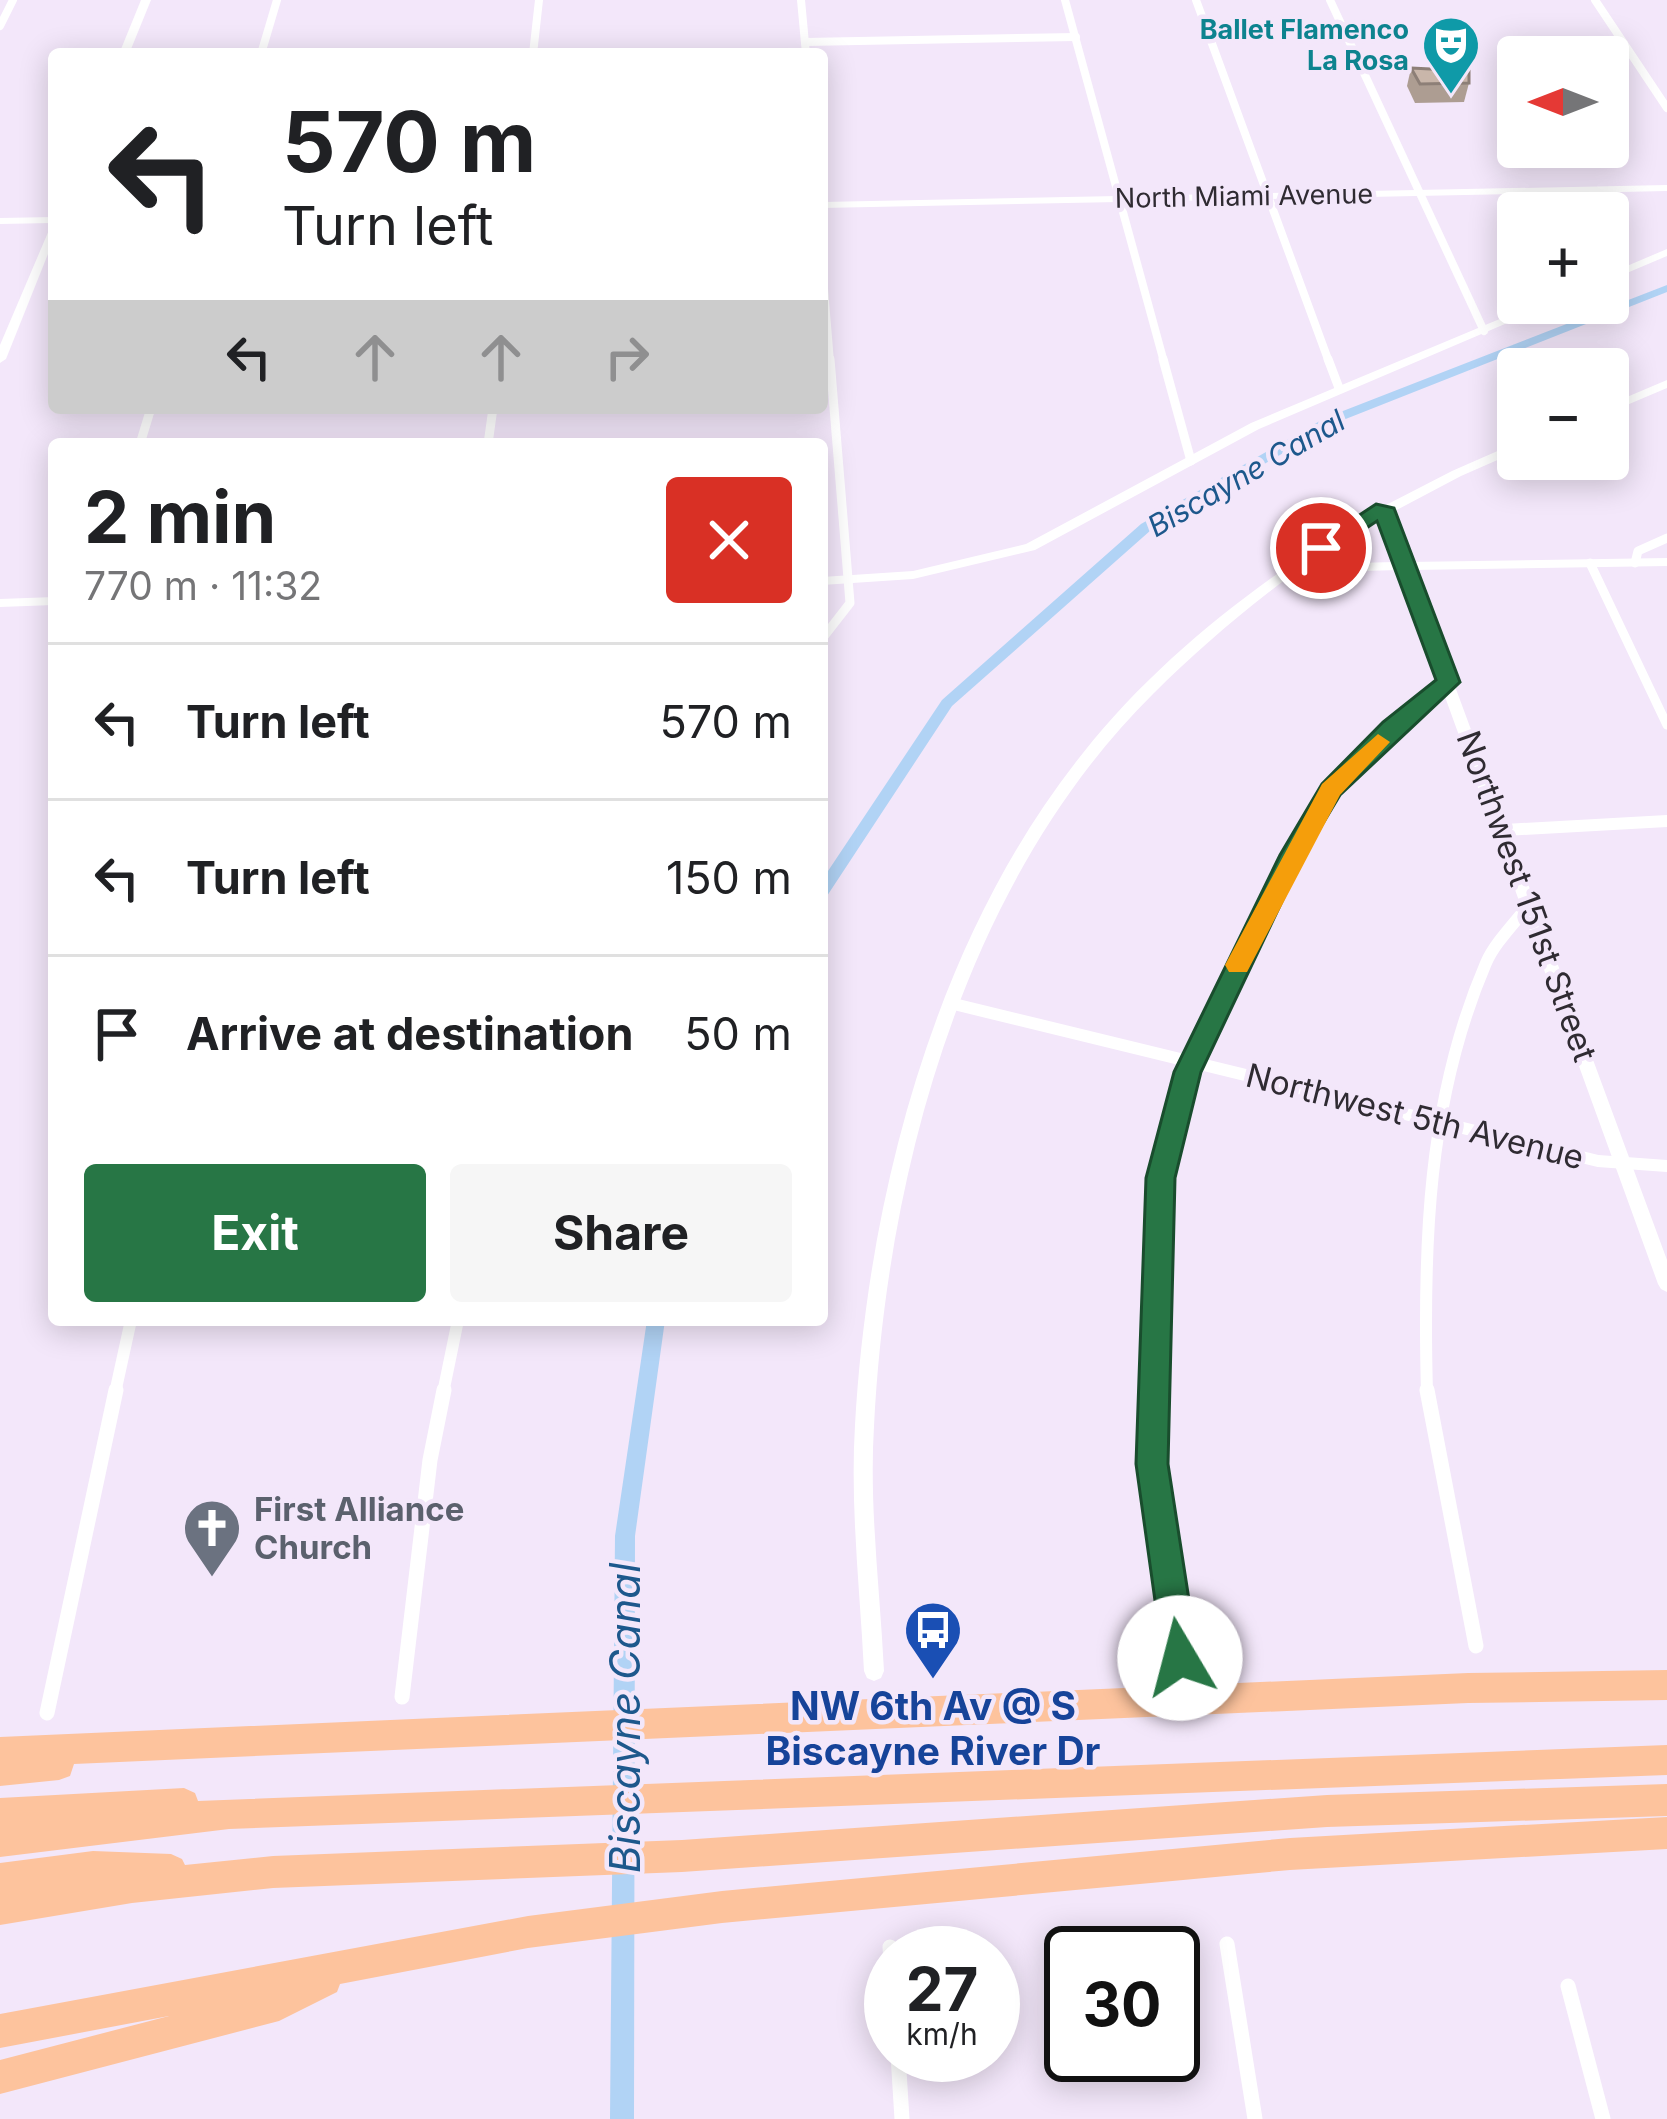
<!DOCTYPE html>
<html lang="en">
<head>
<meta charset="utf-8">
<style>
  :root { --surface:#fff; --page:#f6f6f6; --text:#202124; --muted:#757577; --line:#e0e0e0; --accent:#277645 }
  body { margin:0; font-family:Inter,sans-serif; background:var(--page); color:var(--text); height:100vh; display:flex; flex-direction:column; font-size:45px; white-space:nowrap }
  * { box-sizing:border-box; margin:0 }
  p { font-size:39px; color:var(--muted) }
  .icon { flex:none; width:66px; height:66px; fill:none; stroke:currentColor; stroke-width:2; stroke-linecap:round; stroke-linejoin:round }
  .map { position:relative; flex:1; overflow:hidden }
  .panel { position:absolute; left:48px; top:438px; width:780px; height:888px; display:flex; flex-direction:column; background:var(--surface); border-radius:12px; box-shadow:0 6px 30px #0003 }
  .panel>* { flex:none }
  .banner { position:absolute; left:48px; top:48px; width:780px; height:366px; border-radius:12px; box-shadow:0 6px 30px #0003; background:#fff; color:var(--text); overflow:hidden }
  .needle { width:78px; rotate:270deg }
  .buttons { position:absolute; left:1497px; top:36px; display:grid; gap:24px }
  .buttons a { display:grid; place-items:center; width:132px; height:132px; border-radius:12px; background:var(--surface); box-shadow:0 6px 30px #0003; font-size:60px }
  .speed { position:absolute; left:864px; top:1926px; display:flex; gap:24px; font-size:60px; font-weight:700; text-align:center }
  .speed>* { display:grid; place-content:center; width:156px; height:156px; border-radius:50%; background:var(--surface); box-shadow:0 6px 30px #0003; line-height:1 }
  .speed small { font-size:30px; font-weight:400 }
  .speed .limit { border:6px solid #111; border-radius:18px; background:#fff; color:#111 }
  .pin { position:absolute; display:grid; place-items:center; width:102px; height:102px; color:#fff; margin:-51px; border:6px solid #fff; border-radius:50%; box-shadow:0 3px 12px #0007 }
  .me { position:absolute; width:132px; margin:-66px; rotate:352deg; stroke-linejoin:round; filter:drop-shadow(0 0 9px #0008) }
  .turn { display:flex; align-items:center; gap:42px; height:252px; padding:0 36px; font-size:54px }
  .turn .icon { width:156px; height:156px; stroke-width:2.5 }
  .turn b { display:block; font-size:84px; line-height:102px }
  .lanes { display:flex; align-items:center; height:114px; padding:0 36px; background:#0003; justify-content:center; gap:60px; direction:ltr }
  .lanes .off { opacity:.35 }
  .round { display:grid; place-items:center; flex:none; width:126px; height:126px; border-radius:12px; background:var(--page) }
  .overview { display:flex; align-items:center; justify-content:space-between; height:204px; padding:0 36px }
  h1 { font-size:72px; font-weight:700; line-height:90px }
  .button { display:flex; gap:24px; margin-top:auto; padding:24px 36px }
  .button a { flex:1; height:138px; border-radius:12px; background:var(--accent); color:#fff; font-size:48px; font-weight:700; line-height:138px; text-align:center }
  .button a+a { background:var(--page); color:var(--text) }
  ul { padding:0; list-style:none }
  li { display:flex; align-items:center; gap:36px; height:156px; padding:0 36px; border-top:3px solid var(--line) }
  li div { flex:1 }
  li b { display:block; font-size:45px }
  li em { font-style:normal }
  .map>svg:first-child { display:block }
</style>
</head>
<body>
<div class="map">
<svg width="1667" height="2119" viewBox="0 0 1667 2119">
  <rect width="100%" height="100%" fill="#f3e7fa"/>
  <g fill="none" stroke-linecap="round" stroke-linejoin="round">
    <g fill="#b1d3f5" fill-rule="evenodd">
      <polygon points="1667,285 1667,292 1333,424 1151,530 952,706 827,896 822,898 822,880 942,700 1141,524 1325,418"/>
      <polygon points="647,1320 665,1320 635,1536 634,2119 610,2119 615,1536"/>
    </g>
    <g stroke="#fff" stroke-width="8">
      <polyline points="801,0 806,54"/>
      <polyline points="1065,0 1164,362"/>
      <polyline points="1196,0 1329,362"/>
      <polyline points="1330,0 1484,331"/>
      <polyline points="1595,0 1667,108"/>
      <polyline points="0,26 13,0"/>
      <polyline points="805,42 1076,37"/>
      <polyline points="261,54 277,0"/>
      <polyline points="533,54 539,0"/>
      <polyline points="822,264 830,362"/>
    </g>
    <g stroke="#fff" stroke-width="9">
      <polyline points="1163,359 1191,461"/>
      <polyline points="1328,359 1339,388"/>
      <polyline points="140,444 151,408"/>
      <polyline points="488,444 493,408"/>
      <polyline points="1590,563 1667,725"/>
      <polyline points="1635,563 1638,551 1667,538"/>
      <polyline points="822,639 850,603 830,359"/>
      <path d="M1314,818C1347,763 1399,722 1449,683"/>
    </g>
    <g stroke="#fff" stroke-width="12">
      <polyline points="1505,830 1667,821"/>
      <polyline points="954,1004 1598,1161 1667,1166"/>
      <polyline points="115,1393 131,1320"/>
      <polyline points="443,1393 458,1320"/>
      <polyline points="1154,1393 1161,1178 1190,1061 1316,815"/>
      <path d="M1427,1393C1423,1247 1427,1100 1486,963C1495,942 1516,922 1530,903"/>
    </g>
    <g stroke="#fff" stroke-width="15">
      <polyline points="1154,1390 1152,1464 1180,1658"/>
      <polyline points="1427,1390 1476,1646"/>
      <polyline points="402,1697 430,1460 444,1390"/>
      <polyline points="47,1713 116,1390"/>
      <polyline points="1227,1944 1255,2119"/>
      <polyline points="890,1947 891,1962"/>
      <polyline points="1568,1986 1603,2119"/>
      <polyline points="898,2055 902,2119"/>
    </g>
    <g fill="#fff" fill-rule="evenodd">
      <polygon points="141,0 151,0 129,54 119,54"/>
      <polygon points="1667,185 1667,191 822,208 822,202"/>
      <polygon points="54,217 54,239 6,359 0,363 0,345 52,223 0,224 0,218"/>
      <polygon points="1667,249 1667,256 1608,281 1608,274"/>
      <polygon points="1538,303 1554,303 1259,429 1035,550 913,579 822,585 822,577 913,571 1026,544 1251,423"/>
      <polygon points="1667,380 1667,388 1608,413 1608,405"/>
      <path d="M1518,442V451L1461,476L1391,513L1409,562L1667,558V566L1412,570L1667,1260V1292L1661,1289L1658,1284L1399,570C1375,571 1351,571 1326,571C1318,572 1307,570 1299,572C1289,575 1278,586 1269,592C1228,624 1190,657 1153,694C966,879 887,1169 874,1426C869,1507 880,1589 884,1671L881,1678L874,1681L867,1678L864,1671C860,1589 850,1507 855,1425C868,1194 936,936 1083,753C1139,682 1210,621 1284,569L1285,565L1292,564L1377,510L1378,505H1386L1452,471ZM1381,519L1396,562L1310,564Z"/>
      <polygon points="54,597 54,605 0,607 0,599"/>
    </g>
    <g fill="#fdc39d" fill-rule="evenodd">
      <polygon points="1667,1670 1667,1700 1468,1703 74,1764 70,1776 59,1780 0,1786 0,1737 1468,1673"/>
      <polygon points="1667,1745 1667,1775 229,1829 0,1857 0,1798 184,1788 195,1793 198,1801"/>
      <polygon points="1667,1784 1667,1816 1327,1827 682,1872 273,1888 132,1903 0,1925 0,1863 93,1851 171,1854 182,1859 185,1865 273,1856 682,1840 1327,1795"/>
      <polygon points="1667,1817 1667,1849 1290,1870 722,1923 528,1948 340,1984 337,1992 279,2021 0,2094 0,2060 169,2016 0,2048 0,2014 528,1916 722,1891 1290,1838"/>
    </g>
  </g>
  <polygon fill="#ad9d92" points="1411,68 1469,83 1464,102 1415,103 1407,86"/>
  <polygon fill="#c9b6aa" stroke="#8d7f77" stroke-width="3" points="1411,68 1469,71 1469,83 1420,84"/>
  <polygon fill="#277645" stroke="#194d2d" stroke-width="3" points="1376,504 1394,508 1460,682 1340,795 1304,855 1201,1072 1175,1178 1168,1464 1198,1658 1193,1669 1180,1674 1168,1669 1163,1658 1136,1464 1146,1178 1174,1072 1280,855 1322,784 1383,722 1436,680 1377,521 1329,553 1310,548"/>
  <polygon fill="#f59e0b" points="1378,734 1390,742 1340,795 1247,972 1229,972 1225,965 1322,784"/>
  <defs>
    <symbol id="theatre-pin" viewBox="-11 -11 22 30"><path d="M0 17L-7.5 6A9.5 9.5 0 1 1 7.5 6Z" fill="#0f9aa8" stroke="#f3e7fa"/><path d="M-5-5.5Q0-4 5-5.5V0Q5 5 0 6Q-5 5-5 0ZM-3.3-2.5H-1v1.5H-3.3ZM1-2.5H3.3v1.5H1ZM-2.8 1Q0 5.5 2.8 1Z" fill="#fff"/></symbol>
    <symbol id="church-pin" viewBox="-11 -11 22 30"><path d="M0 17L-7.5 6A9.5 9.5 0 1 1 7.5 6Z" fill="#6b7280" stroke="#f3e7fa"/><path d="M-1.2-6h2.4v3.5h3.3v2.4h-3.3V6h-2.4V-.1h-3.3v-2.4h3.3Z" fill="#fff"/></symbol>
    <symbol id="bus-pin" viewBox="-11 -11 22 30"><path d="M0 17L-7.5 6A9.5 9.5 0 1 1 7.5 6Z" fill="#1a4fb4" stroke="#f3e7fa"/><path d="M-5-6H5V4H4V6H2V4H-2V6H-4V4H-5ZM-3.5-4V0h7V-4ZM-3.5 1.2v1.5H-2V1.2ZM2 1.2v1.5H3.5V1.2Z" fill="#fff"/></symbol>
  </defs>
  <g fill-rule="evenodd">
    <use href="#theatre-pin" x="1418" y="12" width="66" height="90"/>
    <use href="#church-pin" x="179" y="1495" width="66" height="90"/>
    <use href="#bus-pin" x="900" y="1597" width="66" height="90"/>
  </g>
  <g text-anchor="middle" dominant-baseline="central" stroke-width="9" stroke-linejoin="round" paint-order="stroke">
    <g font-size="27" font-weight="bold" fill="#0d838f" stroke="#f3e7fa" text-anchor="end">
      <text x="1409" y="29">Ballet Flamenco<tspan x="1409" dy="31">La Rosa</tspan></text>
    </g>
    <g font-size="27" fill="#2f2b32" stroke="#f3e7fa">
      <text transform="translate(1244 196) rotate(-1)">North Miami Avenue</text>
    </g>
    <g font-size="30" font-style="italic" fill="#1d588c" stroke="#f3e7fa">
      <text transform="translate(1246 473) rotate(-30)">Biscayne Canal</text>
    </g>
    <g font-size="33" fill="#2f2b32" stroke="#f3e7fa">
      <text transform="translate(1527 896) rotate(70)">Northwest 151st Street</text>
      <text transform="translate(1415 1116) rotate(14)">Northwest 5th Avenue</text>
    </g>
    <g font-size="33" font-weight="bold" fill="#5b616d" stroke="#f3e7fa" text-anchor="start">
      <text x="254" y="1509">First Alliance<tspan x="254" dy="38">Church</tspan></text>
    </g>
    <g font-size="39" font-weight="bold" fill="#164399" stroke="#f3e7fa">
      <text x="933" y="1705">NW 6th Av @ S<tspan x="933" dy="45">Biscayne River Dr</tspan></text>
    </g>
    <g font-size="42" font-style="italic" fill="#1d588c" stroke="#f3e7fa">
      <text transform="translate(624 1718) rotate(-90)">Biscayne Canal</text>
    </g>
  </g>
</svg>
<div class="buttons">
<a><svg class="needle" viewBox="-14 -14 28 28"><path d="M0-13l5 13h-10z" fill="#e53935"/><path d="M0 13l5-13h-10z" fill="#757577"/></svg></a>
<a>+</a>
<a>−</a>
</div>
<div class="speed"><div>27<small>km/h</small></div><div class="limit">30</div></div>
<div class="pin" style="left:1321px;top:548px;background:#d93025"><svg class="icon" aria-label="arrive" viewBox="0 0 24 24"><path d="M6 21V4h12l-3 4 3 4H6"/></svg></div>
<svg class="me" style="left:1180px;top:1658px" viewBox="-20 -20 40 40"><circle r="19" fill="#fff"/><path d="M0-13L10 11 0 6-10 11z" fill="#277645"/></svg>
<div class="banner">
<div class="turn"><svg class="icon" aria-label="left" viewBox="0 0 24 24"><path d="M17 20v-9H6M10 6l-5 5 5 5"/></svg><div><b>570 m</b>Turn left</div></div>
<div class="lanes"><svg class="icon" aria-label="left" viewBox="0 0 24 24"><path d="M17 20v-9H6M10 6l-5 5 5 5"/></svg><svg class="icon off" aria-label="ahead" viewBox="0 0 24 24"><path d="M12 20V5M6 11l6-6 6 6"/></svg><svg class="icon off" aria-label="ahead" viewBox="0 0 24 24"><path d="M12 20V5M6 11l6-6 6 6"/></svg><svg class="icon off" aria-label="right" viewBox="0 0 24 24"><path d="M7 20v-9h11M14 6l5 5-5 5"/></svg></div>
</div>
<section class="panel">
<div class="overview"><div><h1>2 min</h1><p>770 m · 11:32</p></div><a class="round" style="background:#d93025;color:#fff"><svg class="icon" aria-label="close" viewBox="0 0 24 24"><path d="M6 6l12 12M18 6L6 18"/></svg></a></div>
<ul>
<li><svg class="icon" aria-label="left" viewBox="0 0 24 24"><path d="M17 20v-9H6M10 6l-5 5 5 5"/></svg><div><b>Turn left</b></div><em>570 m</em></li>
<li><svg class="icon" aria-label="left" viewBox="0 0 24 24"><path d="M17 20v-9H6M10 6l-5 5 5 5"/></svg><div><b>Turn left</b></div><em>150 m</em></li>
<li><svg class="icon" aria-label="arrive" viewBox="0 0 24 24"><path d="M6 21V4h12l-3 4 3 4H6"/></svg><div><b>Arrive at destination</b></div><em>50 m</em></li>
</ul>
<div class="button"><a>Exit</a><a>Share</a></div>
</section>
</div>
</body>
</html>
